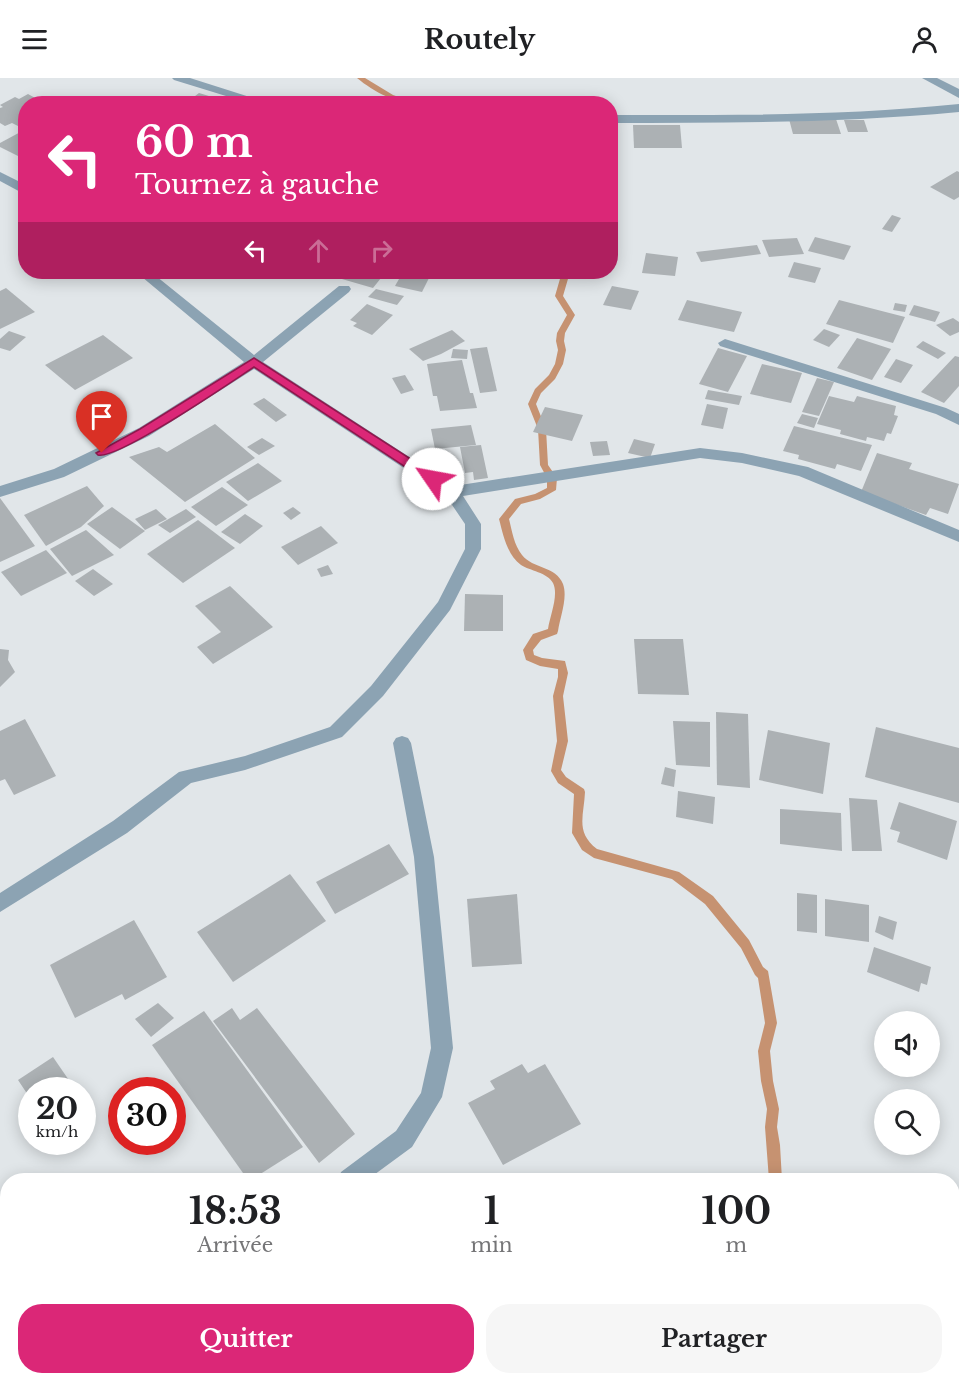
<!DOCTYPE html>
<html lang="fr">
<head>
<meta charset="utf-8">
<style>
  :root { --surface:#fff; --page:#f6f6f6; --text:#202124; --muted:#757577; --accent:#db2777 }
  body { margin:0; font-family:"Libre Baskerville",serif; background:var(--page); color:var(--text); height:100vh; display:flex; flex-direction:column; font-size:22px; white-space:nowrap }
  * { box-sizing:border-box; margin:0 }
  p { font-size:20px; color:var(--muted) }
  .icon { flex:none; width:33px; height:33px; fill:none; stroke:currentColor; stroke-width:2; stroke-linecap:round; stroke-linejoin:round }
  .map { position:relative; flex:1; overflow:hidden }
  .side { position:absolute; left:0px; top:1095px; width:960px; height:212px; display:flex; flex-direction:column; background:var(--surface); border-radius:24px 24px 0 0; box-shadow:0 3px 15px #0003 }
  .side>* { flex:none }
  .guide { position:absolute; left:18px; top:18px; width:600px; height:183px; border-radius:24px; box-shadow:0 3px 15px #0003; background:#db2777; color:#fff; overflow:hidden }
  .tools { position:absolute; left:874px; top:933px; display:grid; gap:12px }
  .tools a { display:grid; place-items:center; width:66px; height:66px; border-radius:50%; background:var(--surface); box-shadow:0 3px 15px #0003; font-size:30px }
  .speed { position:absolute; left:18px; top:999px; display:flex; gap:12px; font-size:30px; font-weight:700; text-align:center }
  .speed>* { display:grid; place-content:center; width:78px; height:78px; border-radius:50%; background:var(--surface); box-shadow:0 3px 15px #0003; line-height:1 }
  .speed small { font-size:15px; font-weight:400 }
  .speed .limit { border:9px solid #d22; background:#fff; color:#111 }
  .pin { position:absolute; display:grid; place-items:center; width:51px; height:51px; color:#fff; margin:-62px -26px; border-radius:50% 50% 50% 0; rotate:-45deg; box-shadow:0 0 6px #0007 }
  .pin .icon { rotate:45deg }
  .me { position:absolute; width:66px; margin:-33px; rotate:303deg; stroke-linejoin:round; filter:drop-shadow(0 0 4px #0008) }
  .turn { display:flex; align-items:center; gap:21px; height:126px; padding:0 18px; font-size:27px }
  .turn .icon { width:78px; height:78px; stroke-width:2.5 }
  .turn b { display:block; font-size:42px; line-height:51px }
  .lanes { display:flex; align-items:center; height:57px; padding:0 18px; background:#0003; justify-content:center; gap:30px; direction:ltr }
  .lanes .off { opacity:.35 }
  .eta { display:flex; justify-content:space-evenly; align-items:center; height:102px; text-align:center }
  .eta b { font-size:36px; font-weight:800; line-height:42px }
  .primary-button { display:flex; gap:12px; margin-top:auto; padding:12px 18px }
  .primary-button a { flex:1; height:69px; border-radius:24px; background:var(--accent); color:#fff; font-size:24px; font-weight:800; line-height:69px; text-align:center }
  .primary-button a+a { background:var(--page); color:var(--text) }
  header { display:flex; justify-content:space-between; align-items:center; height:78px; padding:0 18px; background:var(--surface); font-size:27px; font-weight:800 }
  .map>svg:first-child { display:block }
</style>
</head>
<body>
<header><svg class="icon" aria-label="menu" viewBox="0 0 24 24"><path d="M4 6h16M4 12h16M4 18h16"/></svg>Routely<svg class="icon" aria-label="person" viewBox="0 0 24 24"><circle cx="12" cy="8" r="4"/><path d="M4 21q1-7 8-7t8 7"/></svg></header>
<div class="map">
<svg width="959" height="1306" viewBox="0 0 959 1306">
  <rect width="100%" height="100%" fill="#e1e6e9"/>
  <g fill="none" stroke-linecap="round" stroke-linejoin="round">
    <g fill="#c69271" fill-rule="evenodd">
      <path d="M357,0H365L393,17L419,26C397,26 374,14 357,0Z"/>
      <path d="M562,194H570L563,218L575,237L565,255L564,263L566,272L563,286L555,301L541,315L536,326L546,351L548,387L557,400L556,412L540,421L521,426L509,441C512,453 514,467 522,477C533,491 556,488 563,506C568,520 560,539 558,553L557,556L541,562L533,572L534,577L542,580L565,583L568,595L563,618L568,663L561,692L566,699L584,711L585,714C584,738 575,754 597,771L679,794L713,818L749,862L763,889L768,893L777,945L770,973L773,1003L779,1031L777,1049L780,1067L782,1102H769L765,1049L767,1031L761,1003L758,973L765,945L758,900L755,897L741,870L705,826L672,801L594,780L582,772L572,755L574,716L558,705L551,693L557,663L553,618L558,599V591L540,588L526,582L523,572L533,556L548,551C550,538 559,517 553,505C547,494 530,493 521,487C507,477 503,456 499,441L515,421L535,416L547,410V400L540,387L538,351L528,326L535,311L549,297L555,286L558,272L556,263L557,255L567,237L555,218Z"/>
      <polygon points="702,1299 717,1299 714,1306 699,1306"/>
    </g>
  </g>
  <g fill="#acb1b4">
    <polygon points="199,15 232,25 232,26 201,26 190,22"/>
    <polygon points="28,16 46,26 26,26 26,46 20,49 12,45 5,48 0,45 0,30 3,29 0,27 15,19 19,21"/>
    <polygon points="789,41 836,41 841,56 793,56"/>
    <polygon points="844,42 864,42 868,54 848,54"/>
    <polygon points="633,47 680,47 682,70 634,70"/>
    <polygon points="26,51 26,78 22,80 0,69 0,65"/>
    <polygon points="957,93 959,94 959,119 954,122 930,109"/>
    <polygon points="892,137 901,140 892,154 882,151"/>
    <polygon points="815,159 851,168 844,182 808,173"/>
    <polygon points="797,160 804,176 769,179 762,162"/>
    <polygon points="757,167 761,176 701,184 696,174"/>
    <polygon points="646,175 678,179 675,198 642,195"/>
    <polygon points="794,184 821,190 815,205 788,199"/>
    <polygon points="340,194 369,194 367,196 381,200 373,210 335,199"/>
    <polygon points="403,194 432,194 422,214 395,208"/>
    <polygon points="612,208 639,213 631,232 603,227"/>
    <polygon points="6,210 35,234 0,251 0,213"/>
    <polygon points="376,211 404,218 397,227 368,219"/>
    <polygon points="687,222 742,234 734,254 678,242"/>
    <polygon points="839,222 905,239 893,265 826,246"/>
    <polygon points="895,225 907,227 905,234 893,232"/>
    <polygon points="367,226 393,237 372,257 353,248 357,245 350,242"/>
    <polygon points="914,227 940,234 935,244 909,237"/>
    <polygon points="953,240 959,244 959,254 950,258 936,247"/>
    <polygon points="824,251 840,257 829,269 813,262"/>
    <polygon points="452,252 465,263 441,276 423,283 409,271"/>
    <polygon points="9,253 26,259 10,273 0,270 0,261"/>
    <polygon points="103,257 133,280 75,312 45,287"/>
    <polygon points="857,260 891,271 872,302 837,290"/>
    <polygon points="923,263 946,275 938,281 916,269"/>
    <polygon points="487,269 497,313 480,315 470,271"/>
    <polygon points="718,270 747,278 728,314 699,306"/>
    <polygon points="453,271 468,272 467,281 451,280"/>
    <polygon points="955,278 959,279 959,308 944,325 921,314"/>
    <polygon points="896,281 913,287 901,305 884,299"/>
    <polygon points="462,282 470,315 473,315 477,330 440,333 437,318 433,318 427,286"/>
    <polygon points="762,286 802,295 791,325 750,316"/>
    <polygon points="405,297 414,312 401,316 392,300"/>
    <polygon points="817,300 834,304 819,338 802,334"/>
    <polygon points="708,312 742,318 739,327 705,321"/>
    <polygon points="829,318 854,324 857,318 896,328 894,337 898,338 891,356 887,355 884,363 867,359 866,363 840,356 841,352 817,346"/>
    <polygon points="264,320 287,337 276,344 253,326"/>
    <polygon points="707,326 728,330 723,351 701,347"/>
    <polygon points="545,329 583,337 572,363 533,354"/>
    <polygon points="802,336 818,340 814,350 797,345"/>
    <polygon points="215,346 255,380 185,424 129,379 159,369 167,374"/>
    <polygon points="471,347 476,367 435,371 431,351"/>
    <polygon points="794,348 872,367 861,393 837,386 835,391 798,381 799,377 783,373"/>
    <polygon points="262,360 275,368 259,377 247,369"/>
    <polygon points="634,361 655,366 650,380 628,375"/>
    <polygon points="607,363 610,377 593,378 590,364"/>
    <polygon points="481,367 488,400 474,402 473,394 465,395 460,369"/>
    <polygon points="877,375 912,385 909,391 959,406 948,436 930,430 926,437 861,414"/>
    <polygon points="258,385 282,403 248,423 226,404"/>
    <polygon points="87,408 104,428 81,449 46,468 24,437"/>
    <polygon points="222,409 248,427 216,448 191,429"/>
    <polygon points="0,420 35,468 0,484"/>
    <polygon points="112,429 145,453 120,471 87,446"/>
    <polygon points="293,429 301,435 291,442 283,435"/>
    <polygon points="156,431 167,441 145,452 135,441"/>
    <polygon points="186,431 196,439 170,455 158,447"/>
    <polygon points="245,436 263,448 240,466 221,454"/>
    <polygon points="198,442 235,470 183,505 147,476"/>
    <polygon points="321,448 338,465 298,487 281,469"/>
    <polygon points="86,452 114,477 72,498 50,471"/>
    <polygon points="46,472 67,495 21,518 1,494"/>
    <polygon points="328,487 333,496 321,499 317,491"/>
    <polygon points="93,491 113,506 94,518 75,503"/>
    <polygon points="230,508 273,549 213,586 197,569 221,554 195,528"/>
    <polygon points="465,516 503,517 503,553 464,553"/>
    <polygon points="634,561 683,561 689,617 638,616"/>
    <polygon points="0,571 9,572 8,582 15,594 0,609"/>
    <polygon points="716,634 748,636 750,710 717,707"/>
    <polygon points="25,641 56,698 14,717 5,701 0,703 0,653"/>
    <polygon points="673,643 710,644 710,689 676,687"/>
    <polygon points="876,649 959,670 959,725 865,699"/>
    <polygon points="768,652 830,665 823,716 759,702"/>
    <polygon points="665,689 676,692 674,709 661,706"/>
    <polygon points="678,713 715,719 713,746 676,739"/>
    <polygon points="849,720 877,722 882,773 852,773"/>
    <polygon points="899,724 957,743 947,782 897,764 900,754 890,751"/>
    <polygon points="780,731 841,735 842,773 780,766"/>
    <polygon points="389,766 409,796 335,836 316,804"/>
    <polygon points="290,796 326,843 233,904 197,854"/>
    <polygon points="797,815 817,817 817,855 797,853"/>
    <polygon points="517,816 522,886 472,889 467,821"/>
    <polygon points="825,821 869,827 869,864 825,858"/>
    <polygon points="879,838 897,844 893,862 875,854"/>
    <polygon points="134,842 167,899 125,922 122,916 75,940 50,887"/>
    <polygon points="874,869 931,889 927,907 921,905 919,914 867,894"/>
    <polygon points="158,925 174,940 151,959 135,941"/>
    <polygon points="232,930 240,942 257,930 355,1056 319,1085 213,943"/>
    <polygon points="204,933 303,1069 251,1102 248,1102 152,967"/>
    <polygon points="53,979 75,1011 32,1012 32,1023 18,1002"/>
    <polygon points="522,986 528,995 545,986 581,1046 503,1087 468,1025 495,1011 490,1003"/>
    <polygon points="952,1268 959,1270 959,1306 882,1306 884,1299 952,1299"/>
    <polygon points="190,1299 202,1299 206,1306 180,1306"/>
  </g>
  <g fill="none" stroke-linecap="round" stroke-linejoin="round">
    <g fill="#8ca3b3" fill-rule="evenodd">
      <polygon points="172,0 190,0 272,26 252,26 174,2"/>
      <polygon points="922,0 937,0 959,11 959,20"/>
      <path d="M959,26V34C843,45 727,45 610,45V37C727,37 843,38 959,26Z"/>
      <polygon points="0,94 26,107 26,117 0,103"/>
      <polygon points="136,194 151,194 254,277 339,208 349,208 351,211 349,214 263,284 454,408 700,370 742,375 808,389 959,452 959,464 799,398 742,385 700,380 463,418 481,446 481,471 450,532 383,618 342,659 245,692 191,705 127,755 0,834 0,815 113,743 179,694 245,678 330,649 371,608 438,524 465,471 465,446 446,418 254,291 149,358 64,399 0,419 0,408 54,391 139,350 244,284"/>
      <polygon points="725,261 946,330 959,336 959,347 936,336 720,268 718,265"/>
      <polygon points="402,658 408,660 411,665 434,779 453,970 442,1019 412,1069 367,1102 338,1102 341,1094 396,1053 421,1015 431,970 414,779 393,665 396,660"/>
      <polygon points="60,1299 90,1299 87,1306 57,1306"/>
      <polygon points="521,1299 551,1299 554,1306 524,1306"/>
    </g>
  </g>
  <path fill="#db2777" stroke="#8e194d" stroke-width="1.5" d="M254,280L437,398V404H428L254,289C231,304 118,382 98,377L96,375L140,351Z"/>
</svg>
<div class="tools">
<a><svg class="icon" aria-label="sound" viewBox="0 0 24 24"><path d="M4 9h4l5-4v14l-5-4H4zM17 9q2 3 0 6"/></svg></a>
<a><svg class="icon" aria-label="search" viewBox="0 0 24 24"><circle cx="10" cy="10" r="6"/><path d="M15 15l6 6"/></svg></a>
</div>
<div class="speed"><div>20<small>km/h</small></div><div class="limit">30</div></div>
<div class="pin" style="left:102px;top:375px;background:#d93025"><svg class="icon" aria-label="arrive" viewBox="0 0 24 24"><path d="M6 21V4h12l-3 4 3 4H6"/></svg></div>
<svg class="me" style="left:433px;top:401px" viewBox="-20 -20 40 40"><circle r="19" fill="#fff"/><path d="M0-13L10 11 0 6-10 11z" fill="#db2777"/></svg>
<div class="guide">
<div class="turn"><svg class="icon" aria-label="left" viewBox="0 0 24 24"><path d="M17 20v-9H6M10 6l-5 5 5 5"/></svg><div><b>60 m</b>Tournez à gauche</div></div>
<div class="lanes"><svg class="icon" aria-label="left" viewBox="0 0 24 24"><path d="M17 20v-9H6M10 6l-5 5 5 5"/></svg><svg class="icon off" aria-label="ahead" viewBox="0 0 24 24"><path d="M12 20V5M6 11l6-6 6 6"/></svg><svg class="icon off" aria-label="right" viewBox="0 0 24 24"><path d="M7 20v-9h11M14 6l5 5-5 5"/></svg></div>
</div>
<section class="side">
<div class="eta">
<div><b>18:53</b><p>Arrivée</p></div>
<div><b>1</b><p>min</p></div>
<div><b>100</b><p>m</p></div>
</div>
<div class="primary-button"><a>Quitter</a><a>Partager</a></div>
</section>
</div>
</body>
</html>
